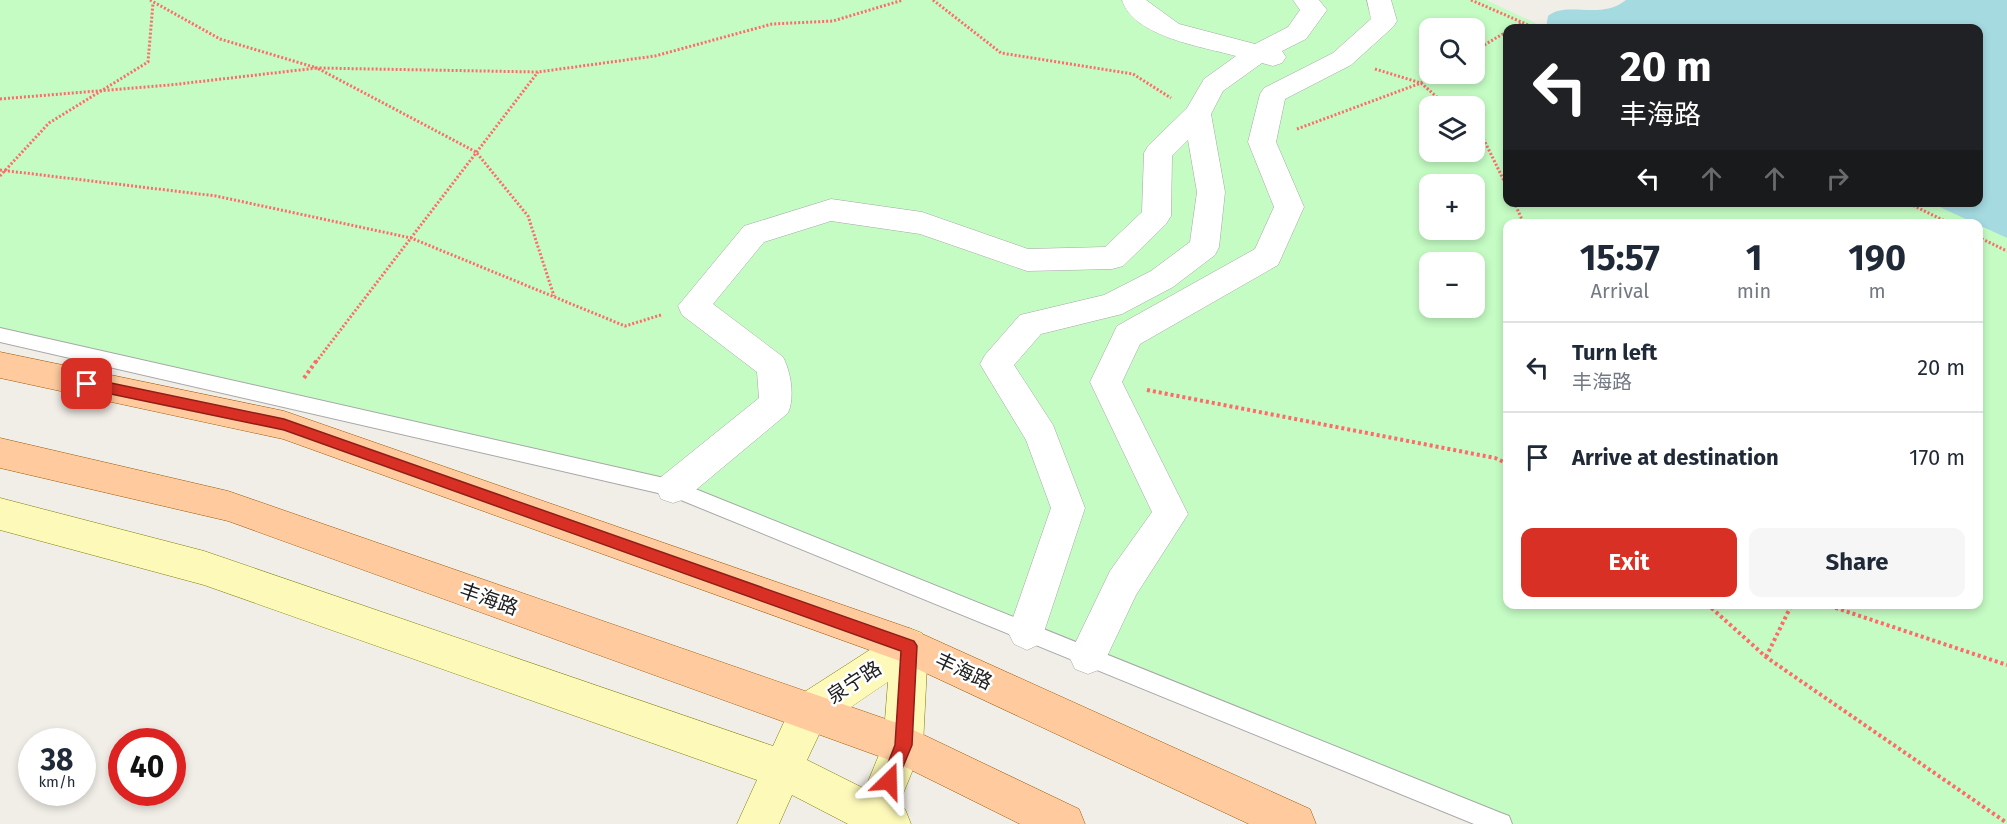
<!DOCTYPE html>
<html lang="en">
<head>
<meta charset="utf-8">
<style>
  :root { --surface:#fff; --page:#f6f6f7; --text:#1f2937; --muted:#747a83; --line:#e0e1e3; --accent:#d93025 }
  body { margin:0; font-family:"Fira Sans","Noto Sans SC",sans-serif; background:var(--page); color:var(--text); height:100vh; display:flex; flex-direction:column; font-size:22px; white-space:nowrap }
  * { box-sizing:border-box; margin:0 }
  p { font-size:20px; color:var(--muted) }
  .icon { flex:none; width:33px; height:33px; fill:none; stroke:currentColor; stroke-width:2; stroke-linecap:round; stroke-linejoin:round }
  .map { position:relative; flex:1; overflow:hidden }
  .side { position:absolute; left:1503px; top:219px; width:480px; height:390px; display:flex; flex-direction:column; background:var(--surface); border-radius:12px; box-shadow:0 3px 9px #0003 }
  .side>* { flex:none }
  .top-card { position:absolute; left:1503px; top:24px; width:480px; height:183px; border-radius:12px; box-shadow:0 3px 9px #0003; background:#202124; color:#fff; overflow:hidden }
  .tools { position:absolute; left:1419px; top:18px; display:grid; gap:12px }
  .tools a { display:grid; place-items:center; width:66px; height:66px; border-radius:12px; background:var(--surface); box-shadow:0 3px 9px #0003; font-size:30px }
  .speed { position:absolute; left:18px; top:728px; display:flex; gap:12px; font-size:30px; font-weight:700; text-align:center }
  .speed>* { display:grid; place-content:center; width:78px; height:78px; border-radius:50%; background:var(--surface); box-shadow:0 3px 9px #0003; line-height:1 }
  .speed small { font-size:15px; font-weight:400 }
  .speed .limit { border:9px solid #d22; background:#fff; color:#111 }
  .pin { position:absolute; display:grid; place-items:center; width:51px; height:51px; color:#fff; margin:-26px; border-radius:12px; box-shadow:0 3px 9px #0006 }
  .me { position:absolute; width:66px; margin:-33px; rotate:22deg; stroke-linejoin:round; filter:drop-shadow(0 0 4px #0008) }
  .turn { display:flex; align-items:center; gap:21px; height:126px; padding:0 18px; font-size:27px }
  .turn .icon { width:78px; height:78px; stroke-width:2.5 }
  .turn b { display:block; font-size:42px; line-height:51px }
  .lanes { display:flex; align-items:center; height:57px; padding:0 18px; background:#0003; justify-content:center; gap:30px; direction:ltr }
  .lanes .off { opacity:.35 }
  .eta { display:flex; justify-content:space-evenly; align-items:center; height:102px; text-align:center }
  .eta b { font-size:36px; font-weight:700; line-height:42px }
  .action { display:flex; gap:12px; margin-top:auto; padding:12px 18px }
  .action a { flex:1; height:69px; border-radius:12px; background:var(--accent); color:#fff; font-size:24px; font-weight:700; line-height:69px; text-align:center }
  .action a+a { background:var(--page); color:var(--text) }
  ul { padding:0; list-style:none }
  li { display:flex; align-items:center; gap:18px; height:90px; padding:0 18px; border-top:2px solid var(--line) }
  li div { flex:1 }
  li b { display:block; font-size:22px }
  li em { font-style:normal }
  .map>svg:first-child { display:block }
</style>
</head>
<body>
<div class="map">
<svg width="2007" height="824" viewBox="0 0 2007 824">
  <rect width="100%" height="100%" fill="#f1ede7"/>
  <path fill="#c4fcc3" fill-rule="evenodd" d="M0,0H1486L1546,28H1508V202H1931L1977,223L1508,224V604H1978L1979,224L2007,238V824H1501L673,488L0,335ZM1430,28H1474V74H1430ZM1430,106H1474V152H1430ZM1430,184H1474V230H1430ZM1430,262H1474V308H1430Z"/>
  <path fill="#a5dae1" d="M1626,0H2007V238L1931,203L1978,202V28H1546L1548,16C1567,0 1600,21 1626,0Z"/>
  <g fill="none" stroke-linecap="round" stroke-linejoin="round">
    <defs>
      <polygon id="lane" points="0,328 673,480 1501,813 1509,816 1512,824 1474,824 671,496 0,342"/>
      <g id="street">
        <path d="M1122,0H1146L1179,24L1255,44L1288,27L1300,10L1293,0H1319L1327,10L1306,39L1282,51L1286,57L1282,63L1273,66L1262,63L1223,91L1211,114L1225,192L1219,247L1215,255L1173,287L1122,314L1041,334L1014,365L1053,425L1085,508L1040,644L1027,650L1014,644L1008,632L1051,508L1026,440L980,364L985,355L1020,315L1104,295L1151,271L1190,242L1197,192L1188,140L1172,156L1171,216L1166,224L1123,266L1112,269L1027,271L920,234L831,221L764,242L713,304L783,357C791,372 795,397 788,413L685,499L673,503L661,499L656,488L661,477L759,398L757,372L682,315L678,306L744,226L831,199L922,212L1028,249L1105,247L1142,212L1144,153L1148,146L1187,108L1204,79L1236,56C1204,47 1133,37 1122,0Z"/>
        <polygon points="1367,0 1391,0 1397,21 1393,27 1351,65 1285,99 1276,142 1304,207 1278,265 1140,344 1122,382 1188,514 1136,595 1101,669 1088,674 1075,669 1069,656 1110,571 1152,512 1090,382 1117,326 1255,249 1274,207 1248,142 1260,94 1264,88 1333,53 1371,19"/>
      </g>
      <path id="secondary" d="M0,498L204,551L773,746L795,698L896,633L909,628L922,633L928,646L923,745L898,806L905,809L911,824H848L792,795L779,824H737L757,780L204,585L0,530ZM888,682L883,745L865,789L807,760L823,726Z"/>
      <g id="primary">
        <polygon points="0,352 284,411 909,628 1310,809 1316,824 1249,824 900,661 283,439 0,378"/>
        <polygon points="0,438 228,491 903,725 1079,809 1085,824 1020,824 895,762 228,521 0,468"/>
      </g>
    </defs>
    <use href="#lane" stroke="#a7a7a7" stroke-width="2"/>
    <use href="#street" stroke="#a7a7a7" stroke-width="1"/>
    <use href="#secondary" stroke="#7f7f00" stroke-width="1"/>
    <use href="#primary" stroke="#9d5800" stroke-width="1"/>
    <g stroke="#ff6a6a" stroke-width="3" stroke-dasharray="2 2" stroke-linecap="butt">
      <polyline points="150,0 220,39 317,68 538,72 655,56 772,24 833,21 903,0"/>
      <polyline points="933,0 1001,53 1133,74 1171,98"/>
      <polyline points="1471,0 1535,28"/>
      <polyline points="1512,28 1521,23"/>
      <polyline points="1474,51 1508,31"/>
      <polyline points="1375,69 1421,83 1447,106"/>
      <polyline points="0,99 170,85 317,68 476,152 528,216 554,296"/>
      <polyline points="1297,129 1421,83 1436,74"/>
      <polyline points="1474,131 1484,140 1508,189"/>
      <polyline points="0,170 216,196 411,238 625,326 661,315"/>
      <polyline points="0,176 49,123 148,62 153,3"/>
      <polyline points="1514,202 1524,224"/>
      <polyline points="1906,202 1951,224"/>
      <polyline points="1978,237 2007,251"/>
      <polyline points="316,362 538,72"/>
    </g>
    <g stroke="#ff6a6a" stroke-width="4" stroke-dasharray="3 3" stroke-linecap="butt">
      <polyline points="304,378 317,360"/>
      <polyline points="1147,390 1495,458 1508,464"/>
      <polyline points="1707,604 1766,657 2007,823"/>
      <polyline points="1824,604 2007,665"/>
      <polyline points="1766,657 1792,604"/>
    </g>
    <use href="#lane" fill="#fff" fill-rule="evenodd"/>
    <use href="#street" fill="#fff" fill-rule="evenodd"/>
    <use href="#secondary" fill="#fdf9b9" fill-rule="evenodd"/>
    <use href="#primary" fill="#ffcb9e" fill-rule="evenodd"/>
  </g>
  <polygon fill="#d93025" stroke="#8d1f18" stroke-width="1.5" points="87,378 284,419 914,641 917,646 912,745 895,786 889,789 883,786 881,781 895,745 901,651 284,430 87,389 81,384"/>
  <g text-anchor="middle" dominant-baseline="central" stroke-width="5" stroke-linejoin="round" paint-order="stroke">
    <g font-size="20" fill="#202020" stroke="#fff">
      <text transform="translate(489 599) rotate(19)">丰海路</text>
      <text transform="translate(964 671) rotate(25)">丰海路</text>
      <text transform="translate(854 682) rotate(-33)">泉宁路</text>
    </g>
  </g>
</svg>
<div class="tools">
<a><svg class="icon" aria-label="search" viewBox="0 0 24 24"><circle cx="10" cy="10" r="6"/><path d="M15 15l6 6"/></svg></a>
<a><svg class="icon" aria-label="layers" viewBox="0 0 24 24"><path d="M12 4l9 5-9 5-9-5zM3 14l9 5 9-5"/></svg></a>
<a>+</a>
<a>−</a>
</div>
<div class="speed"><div>38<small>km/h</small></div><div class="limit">40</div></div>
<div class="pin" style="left:87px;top:384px;background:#d93025"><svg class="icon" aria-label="arrive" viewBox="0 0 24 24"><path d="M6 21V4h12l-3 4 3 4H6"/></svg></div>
<svg class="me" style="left:889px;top:781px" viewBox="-20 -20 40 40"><path d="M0-17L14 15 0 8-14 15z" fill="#d93025" stroke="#fff" stroke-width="4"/></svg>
<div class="top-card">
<div class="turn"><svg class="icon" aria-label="left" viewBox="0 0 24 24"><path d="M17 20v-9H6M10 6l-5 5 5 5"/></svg><div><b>20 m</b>丰海路</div></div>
<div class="lanes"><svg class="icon" aria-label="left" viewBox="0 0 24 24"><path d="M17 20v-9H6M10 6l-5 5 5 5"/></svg><svg class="icon off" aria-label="ahead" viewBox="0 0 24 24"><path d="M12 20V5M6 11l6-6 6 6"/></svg><svg class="icon off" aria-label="ahead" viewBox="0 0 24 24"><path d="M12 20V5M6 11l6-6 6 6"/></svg><svg class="icon off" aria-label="right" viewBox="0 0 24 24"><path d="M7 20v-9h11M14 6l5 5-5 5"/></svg></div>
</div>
<section class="side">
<div class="eta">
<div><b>15:57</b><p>Arrival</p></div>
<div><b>1</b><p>min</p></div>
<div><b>190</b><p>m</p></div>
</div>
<ul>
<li><svg class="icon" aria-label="left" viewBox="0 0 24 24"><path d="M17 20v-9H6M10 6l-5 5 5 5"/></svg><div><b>Turn left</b><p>丰海路</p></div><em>20 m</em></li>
<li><svg class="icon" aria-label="arrive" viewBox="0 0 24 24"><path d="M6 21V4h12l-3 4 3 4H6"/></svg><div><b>Arrive at destination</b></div><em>170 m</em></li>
</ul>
<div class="action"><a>Exit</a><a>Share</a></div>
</section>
</div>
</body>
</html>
